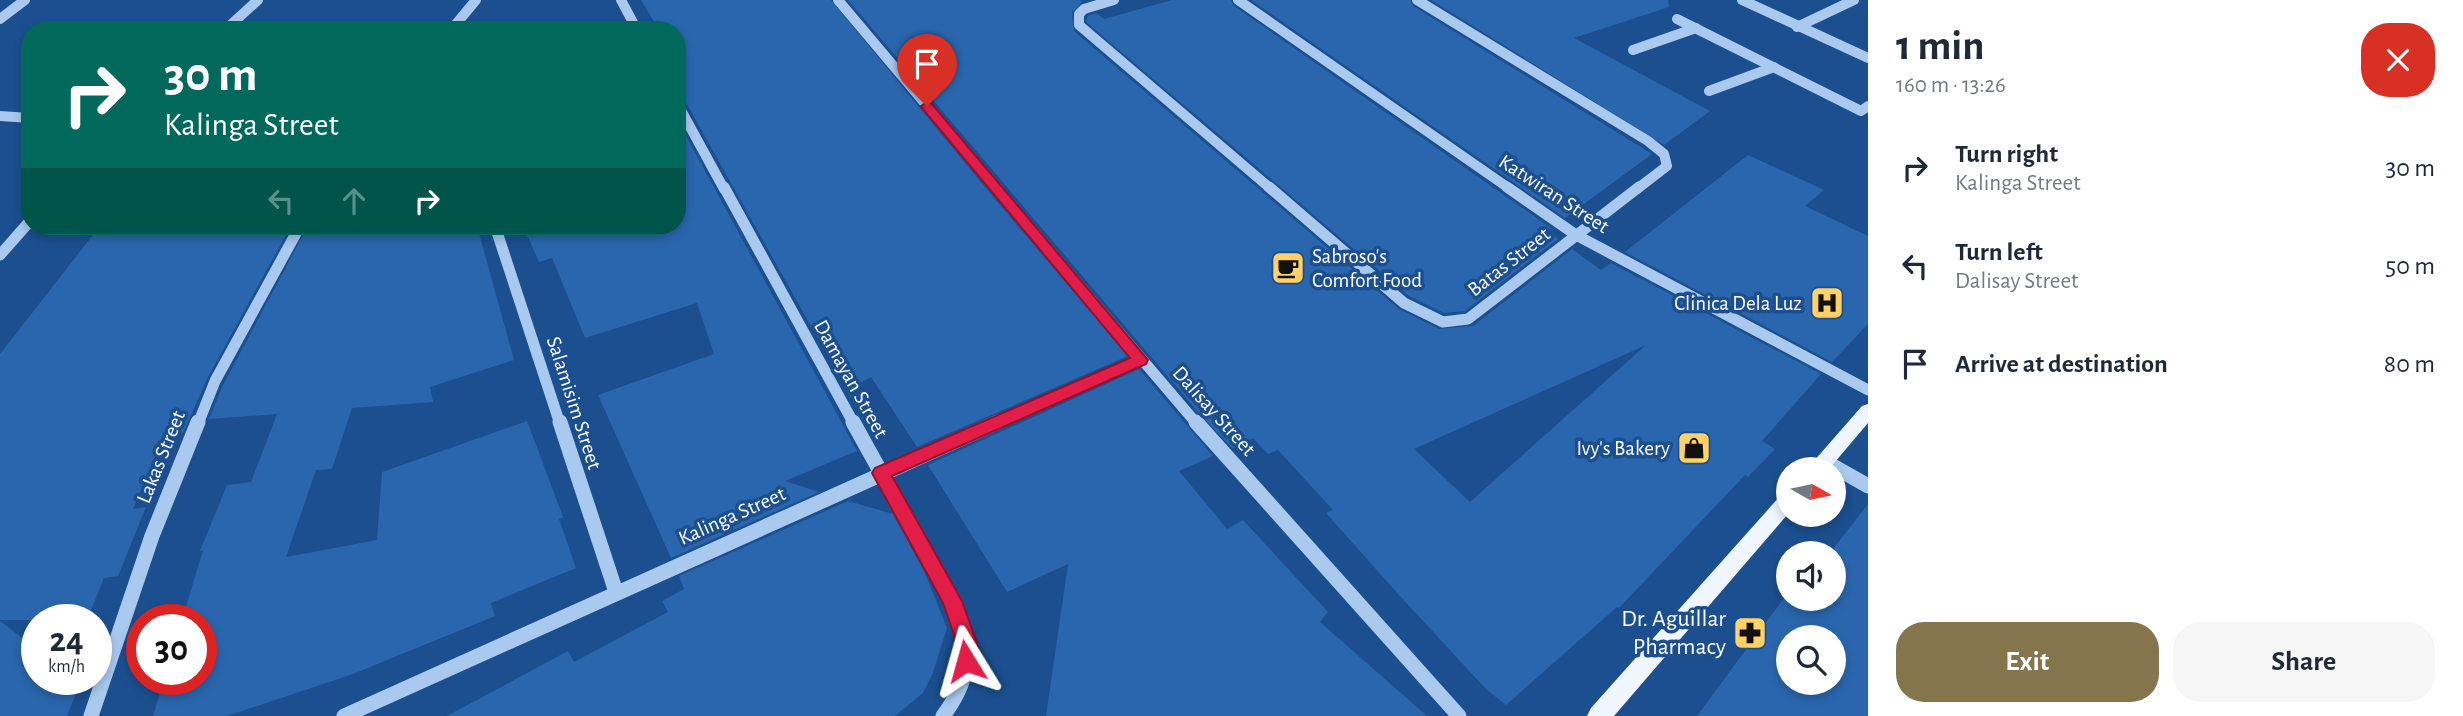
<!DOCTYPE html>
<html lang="en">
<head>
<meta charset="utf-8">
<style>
  :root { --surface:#fff; --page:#f6f6f7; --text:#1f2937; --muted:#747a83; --accent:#84754c }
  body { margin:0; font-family:"Alegreya Sans",sans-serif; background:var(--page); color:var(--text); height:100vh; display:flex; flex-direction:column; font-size:26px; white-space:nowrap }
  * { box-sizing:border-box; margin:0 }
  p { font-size:23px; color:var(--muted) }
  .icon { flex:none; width:38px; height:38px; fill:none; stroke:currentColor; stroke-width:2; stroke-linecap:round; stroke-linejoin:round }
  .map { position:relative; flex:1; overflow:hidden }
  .sheet { display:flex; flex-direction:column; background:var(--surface); width:595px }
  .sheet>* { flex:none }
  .hud { position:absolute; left:21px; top:21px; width:665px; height:214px; border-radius:28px; box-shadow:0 4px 10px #0003; background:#00695c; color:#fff; overflow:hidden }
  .needle { width:46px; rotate:99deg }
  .buttons { position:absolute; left:1776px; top:457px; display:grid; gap:14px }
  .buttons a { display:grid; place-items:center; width:70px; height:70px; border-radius:50%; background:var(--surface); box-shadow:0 4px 10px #0003; font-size:35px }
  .speed { position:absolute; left:21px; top:604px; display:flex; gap:14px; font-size:35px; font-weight:700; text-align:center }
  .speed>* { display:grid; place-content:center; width:91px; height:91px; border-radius:50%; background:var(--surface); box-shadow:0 4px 10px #0003; line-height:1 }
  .speed small { font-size:18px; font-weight:400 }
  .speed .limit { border:10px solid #d22; background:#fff; color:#111 }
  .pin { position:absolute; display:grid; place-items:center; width:60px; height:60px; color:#fff; margin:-72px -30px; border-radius:50% 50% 50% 0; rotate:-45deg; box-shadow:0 0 7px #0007 }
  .pin .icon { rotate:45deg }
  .me { position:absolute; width:77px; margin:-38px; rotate:352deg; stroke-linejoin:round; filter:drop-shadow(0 0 5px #0008) }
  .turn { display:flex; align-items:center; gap:24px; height:147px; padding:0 28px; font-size:32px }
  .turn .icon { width:91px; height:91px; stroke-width:2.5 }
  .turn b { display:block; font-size:49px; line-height:60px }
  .lanes { display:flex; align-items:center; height:66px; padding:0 28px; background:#0003; justify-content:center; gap:35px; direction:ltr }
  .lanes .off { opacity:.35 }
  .round { display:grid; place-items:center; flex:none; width:74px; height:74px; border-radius:28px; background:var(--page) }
  .overview { display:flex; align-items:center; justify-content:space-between; height:119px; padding:0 28px }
  h1 { font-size:42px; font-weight:600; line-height:52px }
  .cta { display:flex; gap:14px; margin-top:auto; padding:14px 28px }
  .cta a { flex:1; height:80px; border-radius:28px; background:var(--accent); color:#fff; font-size:28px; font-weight:600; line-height:80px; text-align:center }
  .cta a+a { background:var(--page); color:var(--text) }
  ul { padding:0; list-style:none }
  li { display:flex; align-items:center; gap:21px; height:98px; padding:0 28px }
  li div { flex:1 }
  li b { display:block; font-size:26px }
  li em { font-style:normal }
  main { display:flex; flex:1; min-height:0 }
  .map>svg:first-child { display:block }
</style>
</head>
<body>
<main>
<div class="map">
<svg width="1868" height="716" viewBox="0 0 1868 716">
  <rect width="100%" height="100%" fill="#1b4f8f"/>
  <g fill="#2a66ad" fill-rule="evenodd">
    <polygon points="641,0 831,0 989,192 1128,356 917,447 871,377 852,387 870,432 684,99 677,96 677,30 659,30"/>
    <path d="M848,0H1080L1082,2L1072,13L1074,31L1399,309L1439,329L1473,326L1572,249L1601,270L1611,263L1821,374L1762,441L1775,449L1748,477L1745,475L1619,608L1617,607L1506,705L1486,689L1399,595L1326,513L1333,510L1278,450L1268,454L1253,438L1232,448L1198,412ZM1646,345L1470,502L1414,449Z"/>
    <polygon points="1172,0 1231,0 1234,6 1551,228 1547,231 1558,239 1465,311 1444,313 1409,296 1086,22 1088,16 1096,13 1104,19"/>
    <polygon points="1251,0 1410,0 1413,6 1652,154 1565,218"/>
    <polygon points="1431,0 1668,0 1669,7 1574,38 1710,111 1664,145"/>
    <polygon points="677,119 857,451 785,481 819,492 671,558 598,395 714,354 697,303 585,338 552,258 539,262 523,226 677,226"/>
    <polygon points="1748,155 1824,190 1805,206 1868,236 1868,324 1832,362 1625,252"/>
    <polygon points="100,226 291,226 208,377 183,433 164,435 133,509 146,507 118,576 104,578 87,620 0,620 0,354"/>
    <polygon points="308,226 477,226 514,360 430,387 433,402 352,408 332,469 316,470 286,557 377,540 382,472 527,421 563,517 559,519 576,568 491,603 495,616 353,674 227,716 153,716 164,679 201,679 201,620 182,620 203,550 200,551 227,485 251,482 277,414 209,419 223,385"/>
    <polygon points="1139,369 1213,456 1179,471 1227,529 1243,520 1328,612 1320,622 1427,716 1046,716 1068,564 1007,592 928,465"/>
    <polygon points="848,501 893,514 925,573 947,628 932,675 923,693 895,716 447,716 568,651 574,662 668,612 662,601 684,589 679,576"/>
    <path d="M1868,504V716H1697L1784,598H1834V553H1830ZM1788,637H1834V682H1788Z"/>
    <polygon points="0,621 37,649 37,679 75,679 80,683 67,716 0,716"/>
  </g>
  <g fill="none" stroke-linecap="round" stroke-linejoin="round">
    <g stroke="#a9c9ee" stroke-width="10">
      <polyline points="621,0 637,30"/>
      <polyline points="838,0 997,189"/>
      <polyline points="1114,0 1084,9 1079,14 1079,25 1271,189"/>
      <polyline points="1238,0 1510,189"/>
      <polyline points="1417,0 1648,141 1664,154 1667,166 1637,189"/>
      <polyline points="1742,0 1868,58"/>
      <polyline points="0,19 25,0"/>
      <polyline points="1677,19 1861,111 1868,106"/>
      <polyline points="1797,27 1854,0"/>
      <polyline points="225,30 258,0"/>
      <polyline points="451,30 476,0"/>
      <polyline points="1633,50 1696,28"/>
      <polyline points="1709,91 1774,67"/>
      <polyline points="677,103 724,189"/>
      <polyline points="0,116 30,118"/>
    </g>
    <g stroke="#a9c9ee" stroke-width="11">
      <polyline points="724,187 854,424"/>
      <polyline points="995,187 1197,424"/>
      <polyline points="1269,187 1404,303 1443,322 1468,319 1639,187"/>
      <polyline points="1507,187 1576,235 1868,390"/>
      <polyline points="495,226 560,424"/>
      <polyline points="0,255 30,221"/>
      <polyline points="198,424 215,381 300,226"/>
      <polyline points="994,424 1140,360"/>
    </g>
    <g stroke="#a9c9ee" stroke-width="15">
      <polyline points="560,422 616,592"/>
      <path d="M853,422L952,601C970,648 975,673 943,716"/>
      <polyline points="1196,422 1459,716"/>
      <polyline points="1824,461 1868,486"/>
      <polyline points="91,716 152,536 198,422"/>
      <polyline points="344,716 998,422"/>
    </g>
    <g fill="#f0f6ff" fill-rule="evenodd">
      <polygon points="1868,404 1868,423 1829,469 1807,469 1862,406"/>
      <polygon points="1788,493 1788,514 1614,716 1587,716 1591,708 1781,495"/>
    </g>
  </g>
  <polygon fill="#e11d48" stroke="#92132f" stroke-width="2" points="927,102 931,103 1148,360 1146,364 892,476 962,601 978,646 973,667 966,670 959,667 956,661 958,646 943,603 872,473 875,468 1130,358 922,108 921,106"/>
  <defs>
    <symbol id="cafe-square" viewBox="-11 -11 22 22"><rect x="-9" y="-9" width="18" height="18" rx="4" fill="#ffd166" stroke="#1b4f8f"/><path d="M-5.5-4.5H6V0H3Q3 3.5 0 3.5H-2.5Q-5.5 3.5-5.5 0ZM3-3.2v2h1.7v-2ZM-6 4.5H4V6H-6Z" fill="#111"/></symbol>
    <symbol id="hospital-square" viewBox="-11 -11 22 22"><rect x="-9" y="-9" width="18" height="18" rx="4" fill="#ffd166" stroke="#1b4f8f"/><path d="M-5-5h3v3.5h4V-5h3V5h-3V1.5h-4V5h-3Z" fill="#111"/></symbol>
    <symbol id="shop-square" viewBox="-11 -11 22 22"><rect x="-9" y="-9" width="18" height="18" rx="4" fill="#ffd166" stroke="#1b4f8f"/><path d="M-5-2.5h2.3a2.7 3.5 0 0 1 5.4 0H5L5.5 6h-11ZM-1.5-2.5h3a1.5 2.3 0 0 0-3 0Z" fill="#111"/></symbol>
    <symbol id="pharmacy-square" viewBox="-11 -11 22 22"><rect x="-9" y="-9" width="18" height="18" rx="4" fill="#ffd166" stroke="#1b4f8f"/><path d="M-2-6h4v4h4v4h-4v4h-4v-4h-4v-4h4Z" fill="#111"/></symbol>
  </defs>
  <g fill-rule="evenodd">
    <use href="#cafe-square" x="1269" y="249" width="38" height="38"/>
    <use href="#hospital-square" x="1808" y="284" width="38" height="38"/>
    <use href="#shop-square" x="1675" y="429" width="38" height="38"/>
    <use href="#pharmacy-square" x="1731" y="614" width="38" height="38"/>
  </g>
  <g text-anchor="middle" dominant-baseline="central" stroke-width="7" stroke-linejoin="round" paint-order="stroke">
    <g font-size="21" fill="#fff" stroke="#1b4f8f">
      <text transform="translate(1554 194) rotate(33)">Katwiran Street</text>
      <text transform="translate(1509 262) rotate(-38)">Batas Street</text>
      <text transform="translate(851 379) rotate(61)">Damayan Street</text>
      <text transform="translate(574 403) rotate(72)">Salamisim Street</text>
      <text transform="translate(1214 411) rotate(48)">Dalisay Street</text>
      <text transform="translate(161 457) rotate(-68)">Lakas Street</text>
      <text transform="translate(732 516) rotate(-24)">Kalinga Street</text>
    </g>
    <g font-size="21" fill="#fff" stroke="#1b4f8f" text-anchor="end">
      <text x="1312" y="256" text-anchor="start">Sabroso's<tspan x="1312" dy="24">Comfort Food</tspan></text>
      <text x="1802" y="303">Clinica Dela Luz</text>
      <text x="1670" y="448">Ivy's Bakery</text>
    </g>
    <g font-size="24" fill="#fff" stroke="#1b4f8f" text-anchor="end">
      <text x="1726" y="619">Dr. Aguillar<tspan x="1726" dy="28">Pharmacy</tspan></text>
    </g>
  </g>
</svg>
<div class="buttons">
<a><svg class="needle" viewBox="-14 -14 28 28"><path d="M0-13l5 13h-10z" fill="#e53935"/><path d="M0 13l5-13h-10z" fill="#747a83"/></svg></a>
<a><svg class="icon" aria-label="sound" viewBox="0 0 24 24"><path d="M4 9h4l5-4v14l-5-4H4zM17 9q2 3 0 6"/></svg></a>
<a><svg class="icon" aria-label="search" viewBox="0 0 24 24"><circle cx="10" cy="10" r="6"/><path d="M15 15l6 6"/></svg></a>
</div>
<div class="speed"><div>24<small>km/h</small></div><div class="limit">30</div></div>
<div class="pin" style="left:927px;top:106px;background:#d93025"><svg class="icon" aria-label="arrive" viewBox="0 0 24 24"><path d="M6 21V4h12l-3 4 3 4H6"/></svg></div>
<svg class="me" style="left:966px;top:661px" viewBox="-20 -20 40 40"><path d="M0-17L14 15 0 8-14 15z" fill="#e11d48" stroke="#fff" stroke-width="4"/></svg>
<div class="hud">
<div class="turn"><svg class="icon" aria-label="right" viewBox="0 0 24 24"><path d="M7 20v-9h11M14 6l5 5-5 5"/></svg><div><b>30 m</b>Kalinga Street</div></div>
<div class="lanes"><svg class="icon off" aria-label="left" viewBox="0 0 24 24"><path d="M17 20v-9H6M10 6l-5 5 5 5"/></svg><svg class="icon off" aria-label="ahead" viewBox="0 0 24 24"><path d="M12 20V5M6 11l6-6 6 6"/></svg><svg class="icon" aria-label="right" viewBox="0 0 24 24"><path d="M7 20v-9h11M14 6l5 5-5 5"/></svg></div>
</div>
</div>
<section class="sheet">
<div class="overview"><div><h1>1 min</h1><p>160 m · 13:26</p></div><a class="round" style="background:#d93025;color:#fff"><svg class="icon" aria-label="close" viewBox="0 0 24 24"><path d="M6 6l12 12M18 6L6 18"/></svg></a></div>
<ul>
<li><svg class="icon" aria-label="right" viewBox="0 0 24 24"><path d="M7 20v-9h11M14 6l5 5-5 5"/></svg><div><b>Turn right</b><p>Kalinga Street</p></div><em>30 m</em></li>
<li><svg class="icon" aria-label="left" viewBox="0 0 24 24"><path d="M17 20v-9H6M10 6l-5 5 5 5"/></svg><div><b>Turn left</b><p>Dalisay Street</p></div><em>50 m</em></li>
<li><svg class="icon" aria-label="arrive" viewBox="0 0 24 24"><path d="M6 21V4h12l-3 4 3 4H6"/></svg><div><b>Arrive at destination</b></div><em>80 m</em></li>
</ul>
<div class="cta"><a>Exit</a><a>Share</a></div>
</section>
</main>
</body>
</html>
